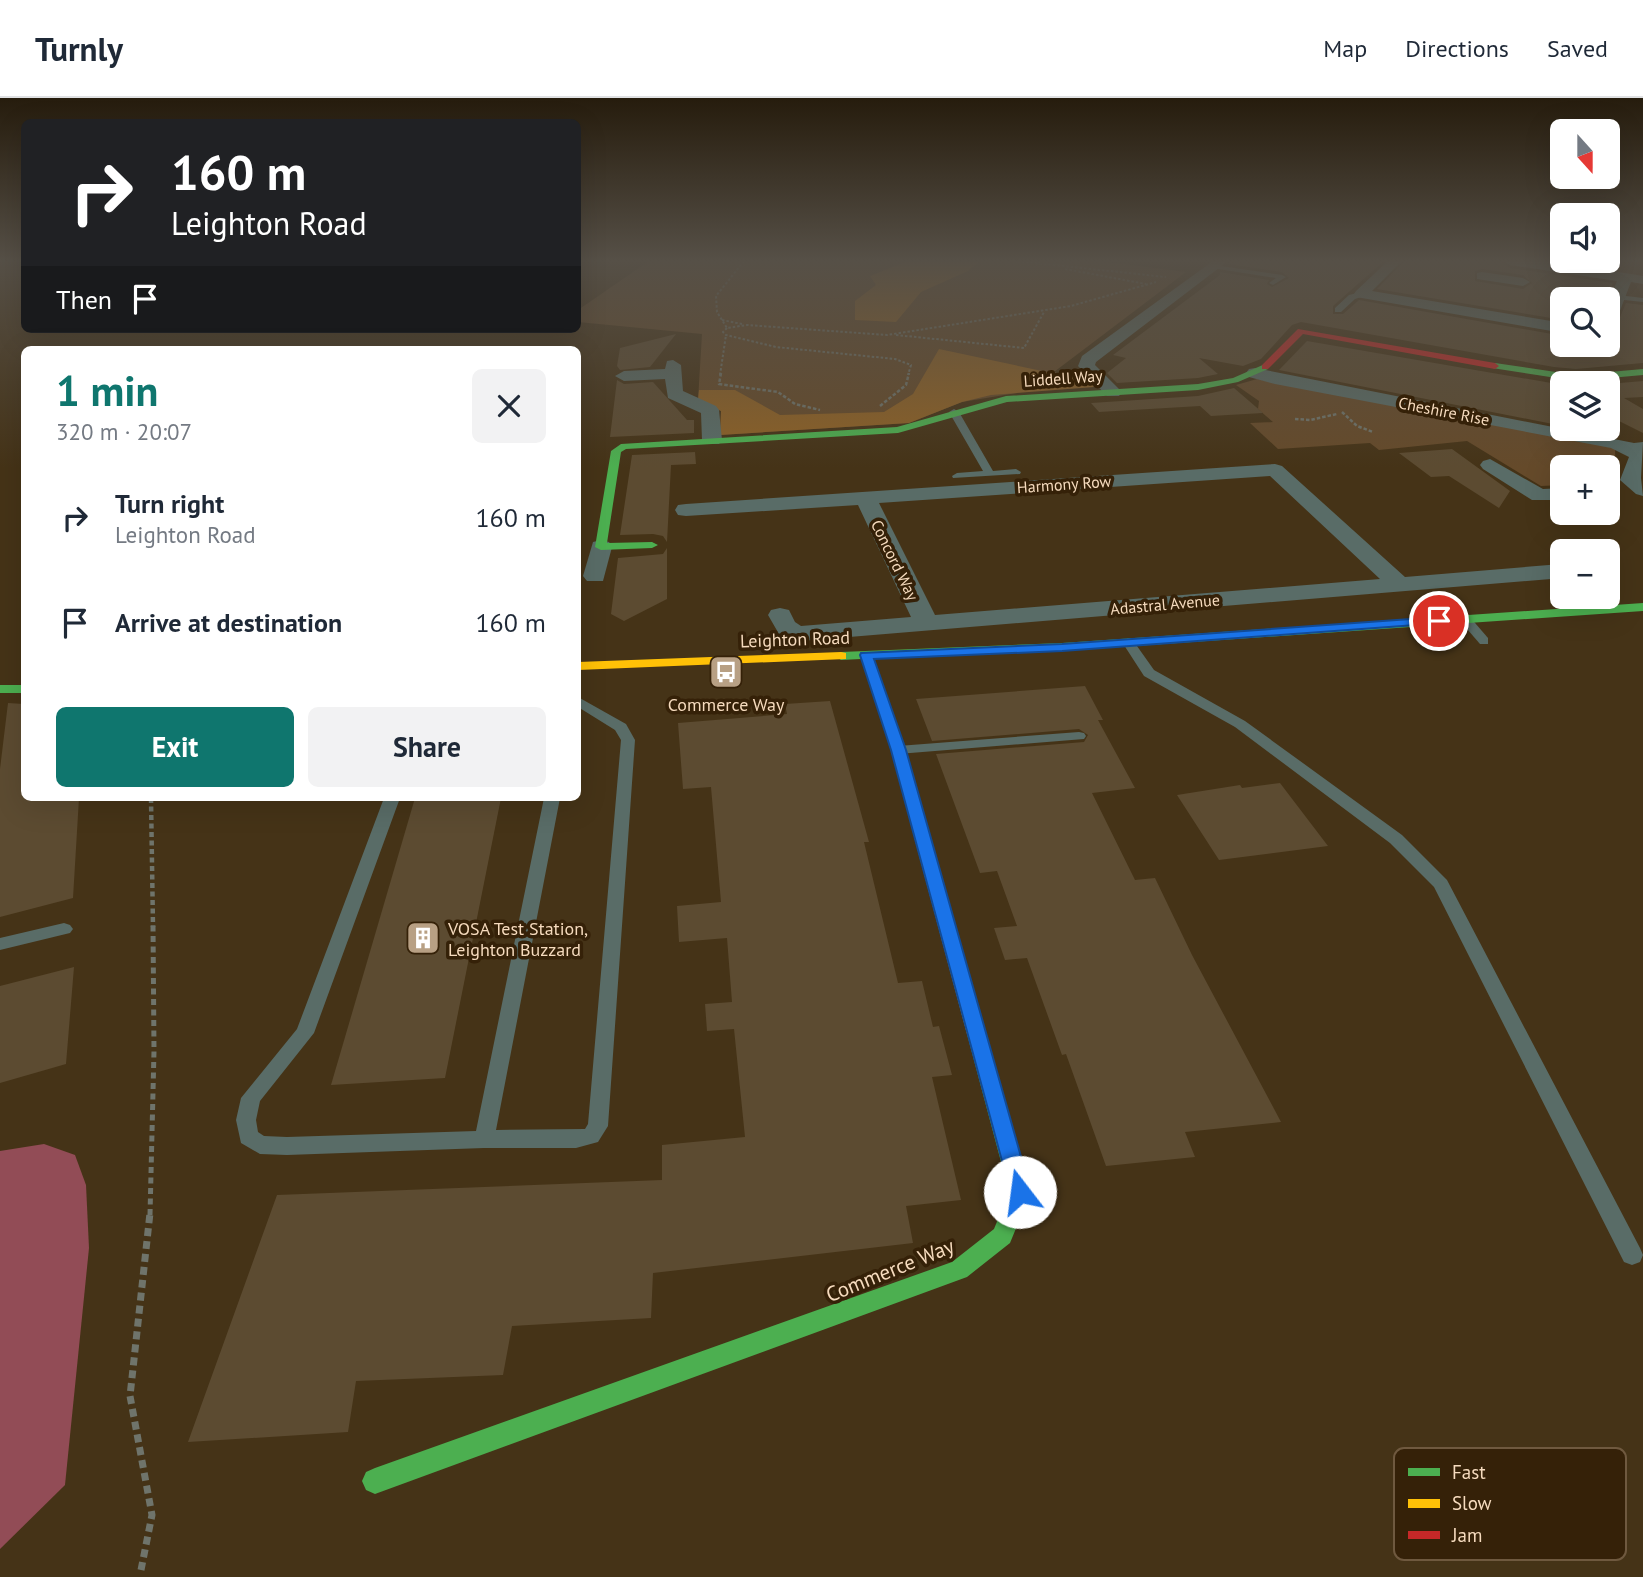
<!DOCTYPE html>
<html lang="en">
<head>
<meta charset="utf-8">
<style>
  :root { --surface:#fff; --page:#f2f2f3; --text:#1f2937; --muted:#747a83; --line:#e0e1e3; --accent:#0f766e }
  body { margin:0; font-family:"PT Sans",sans-serif; background:var(--page); color:var(--text); height:100vh; display:flex; flex-direction:column; font-size:26px; white-space:nowrap }
  * { box-sizing:border-box; margin:0 }
  p { font-size:23px; color:var(--muted) }
  .icon { flex:none; width:38px; height:38px; fill:none; stroke:currentColor; stroke-width:2; stroke-linecap:round; stroke-linejoin:round }
  .map { position:relative; flex:1; overflow:hidden }
  .sheet { position:absolute; left:21px; top:248px; width:560px; height:455px; display:flex; flex-direction:column; background:var(--surface); border-radius:10px; box-shadow:0 7px 28px #0002 }
  .sheet>* { flex:none }
  .top-card { position:absolute; left:21px; top:21px; width:560px; height:214px; border-radius:10px; box-shadow:0 7px 28px #0002; background:#202124; color:#fff; overflow:hidden }
  .needle { width:46px; rotate:159deg }
  .fabs { position:absolute; left:1550px; top:21px; display:grid; gap:14px }
  .fabs a { display:grid; place-items:center; width:70px; height:70px; border-radius:10px; background:var(--surface); box-shadow:0 7px 28px #0002; font-size:35px }
  .pin { position:absolute; display:grid; place-items:center; width:60px; height:60px; color:#fff; margin:-30px; border:4px solid #fff; border-radius:50%; box-shadow:0 2px 7px #0007 }
  .me { position:absolute; width:77px; margin:-38px; rotate:345deg; stroke-linejoin:round; filter:drop-shadow(0 0 5px #0008) }
  .turn { display:flex; align-items:center; gap:24px; height:147px; padding:0 35px; font-size:32px }
  .turn .icon { width:91px; height:91px; stroke-width:2.5 }
  .turn b { display:block; font-size:49px; line-height:60px }
  .then { display:flex; align-items:center; height:66px; padding:0 35px; background:#0003; gap:14px; font-size:26px }
  .round { display:grid; place-items:center; flex:none; width:74px; height:74px; border-radius:10px; background:var(--page) }
  .head { display:flex; align-items:center; justify-content:space-between; height:119px; padding:0 35px }
  h1 { font-size:42px; font-weight:700; line-height:52px; color:var(--accent) }
  .primary-button { display:flex; gap:14px; margin-top:auto; padding:14px 35px }
  .primary-button a { flex:1; height:80px; border-radius:10px; background:var(--accent); color:#fff; font-size:28px; font-weight:700; line-height:80px; text-align:center }
  .primary-button a+a { background:var(--page); color:var(--text) }
  ul { padding:0; list-style:none }
  li { display:flex; align-items:center; gap:21px; height:105px; padding:0 35px }
  li div { flex:1 }
  li b { display:block; font-size:26px }
  li em { font-style:normal }
  header { display:flex; align-items:center; gap:42px; box-sizing:border-box; height:98px; padding:0 35px; background:var(--surface); border-bottom:2px solid var(--line) }
  header strong { font-size:33px }
  nav { display:flex; gap:38px; margin-inline-start:auto; font-size:24px }
  .map>svg:first-child { display:block }
</style>
</head>
<body>
<header>
<strong>Turnly</strong>
<nav><a>Map</a><a>Directions</a><a>Saved</a></nav>
</header>
<div class="map">
<svg width="1643" height="1479" viewBox="0 0 1643 1479">
  <rect width="100%" height="100%" fill="#453317"/>
  <g fill="#654a2a">
    <polygon points="649,163 1100,163 1186,174 1054,274 1089,283 962,304 909,325 720,337 721,313 698,302 702,236 578,224 578,212"/>
    <polygon points="1257,281 1615,350 1616,384 1608,385 1608,369 1563,369 1563,387 1541,388 1467,343 1379,352 1370,345 1278,351 1250,325 1273,324 1258,311 1259,303 1236,287"/>
  </g>
  <g fill="#8d6126">
    <polygon points="908,163 980,163 968,173 921,194 896,224 855,222 855,203 876,187 870,178"/>
    <polygon points="939,251 1089,283 1094,289 991,297 962,304 909,325 720,337 721,313 698,302 699,292 735,292 780,317 884,314 913,296"/>
  </g>
  <polygon fill="#924c56" points="44,1046 75,1057 86,1087 89,1150 65,1387 0,1451 0,1053"/>
  <g fill="#5c4b31" fill-rule="evenodd">
    <polygon points="1230,163 1384,163 1333,208 1333,216 1343,216 1359,202 1563,238 1563,247 1608,247 1608,230 1618,224 1626,205 1643,207 1643,265 1576,271 1554,269 1301,224 1292,227 1261,261 1243,268 1199,260 1218,276 1198,280 1117,285 1107,275 1126,260 1113,257 1220,177 1220,174 1269,182 1267,186 1272,189 1289,180 1282,174 1228,166"/>
    <path d="M1404,163H1501L1510,170L1613,185L1606,201H1563V222L1377,191ZM1482,171L1523,177L1532,185L1523,191L1475,183V173Z"/>
    <polygon points="676,236 650,269 620,272 617,268 620,250"/>
    <polygon points="1307,243 1563,287 1563,328 1279,272"/>
    <polygon points="617,282 624,286 653,284 687,322 694,322 694,335 610,339"/>
    <polygon points="1643,283 1643,299 1624,300 1643,311 1643,335 1619,323 1616,333 1606,331 1608,286"/>
    <polygon points="1234,290 1263,315 1211,318 1200,308 1099,314 1091,305 1198,298"/>
    <polygon points="1452,351 1510,393 1499,410 1449,378 1431,379 1399,355"/>
    <polygon points="695,354 696,366 671,367 667,444 663,438 653,436 620,437 632,357"/>
    <polygon points="667,450 667,501 624,523 611,516 618,460 663,456"/>
    <polygon points="1085,588 1103,622 1098,622 1135,690 1092,695 1135,782 1155,780 1192,857 1281,1024 1185,1034 1195,1059 1106,1068 1066,956 1062,957 1027,860 1005,862 994,830 1017,828 997,773 980,775 936,656 1084,644 1088,637 1079,631 932,643 916,601"/>
    <polygon points="830,603 869,744 864,744 898,885 922,883 933,929 939,928 952,977 932,979 961,1102 906,1108 913,1145 653,1175 651,1220 512,1228 503,1277 356,1283 348,1334 188,1344 277,1097 662,1082 662,1047 745,1039 734,931 707,933 705,906 732,904 727,840 679,844 677,808 721,804 711,689 683,691 678,625 787,616 785,606"/>
    <polygon points="8,605 24,606 24,700 79,700 73,800 0,819 0,671"/>
    <polygon points="1280,685 1328,748 1219,762 1177,697 1240,687 1242,690"/>
    <polygon points="415,700 501,700 445,980 331,987"/>
    <polygon points="74,869 66,966 0,985 0,888"/>
  </g>
  <g fill="none" stroke-linecap="round" stroke-linejoin="round">
    <g stroke="#6f746b" stroke-width="2" stroke-dasharray="2.5 2" stroke-linecap="butt">
      <polyline points="744,163 716,198 717,214 727,230 747,227 887,237 1071,208 1156,184"/>
      <polyline points="1017,163 1166,179"/>
      <polyline points="1065,171 1146,186"/>
      <polyline points="722,222 742,226"/>
      <polyline points="727,230 723,234 726,237 776,249 895,261 911,267 908,277"/>
      <polyline points="896,237 1024,250 1044,214"/>
      <polyline points="720,277 726,237"/>
    </g>
    <g stroke="#6f746b" stroke-width="2.5" stroke-dasharray="3.5 2" stroke-linecap="butt">
      <polyline points="721,275 719,286 778,294 795,306 820,312"/>
      <polyline points="880,308 906,287 909,275"/>
      <polyline points="1342,314 1357,328 1373,334"/>
      <polyline points="1295,321 1310,322 1337,316"/>
    </g>
    <polyline stroke="#6f746b" stroke-width="4.5" stroke-dasharray="5 3.5" stroke-linecap="butt" points="151,700 153,829"/>
    <polyline stroke="#6f746b" stroke-width="5" stroke-dasharray="6 4.5" stroke-linecap="butt" points="150,1117 154,953 153,827"/>
    <polyline stroke="#6f746b" stroke-width="7" stroke-dasharray="8 5" stroke-linecap="butt" points="141,1472 152,1417 130,1298 150,1115"/>
    <g fill="#596c67" fill-rule="evenodd">
      <polygon points="1583,163 1589,163 1583,174 1579,174"/>
      <polygon points="1214,167 1282,177 1286,179 1273,187 1269,185 1276,180 1212,170"/>
      <polygon points="1361,194 1364,198 1355,201 1341,214 1335,214 1335,210 1349,197"/>
      <polygon points="1618,197 1643,200 1643,204 1615,201"/>
      <polygon points="954,311 959,314 993,373 1016,371 1021,374 1020,376 953,380 952,378 957,375 983,373 949,314"/>
      <polygon points="1465,517 1469,518 1488,540 1488,546 1480,546 1461,524 1461,518"/>
      <polygon points="1128,540 1132,541 1154,572 1245,623 1402,737 1447,782 1640,1150 1643,1157 1640,1164 1632,1167 1624,1164 1434,789 1390,745 1235,629 1144,578 1122,544"/>
      <polygon points="578,599 626,626 635,642 608,1028 598,1044 576,1050 484,1050 287,1057 260,1056 241,1045 236,1022 241,1000 297,931 384,700 400,700 314,935 260,1003 256,1022 258,1034 264,1038 287,1039 476,1033 544,700 560,700 496,1032 585,1031 588,1026 621,642 615,632 578,609"/>
      <polygon points="1079,634 1084,635 1086,638 1084,641 898,656 891,652 898,648"/>
      <polygon points="64,825 70,827 73,831 70,835 0,852 0,840"/>
    </g>
    <g fill="#596c67" fill-rule="evenodd">
      <polygon points="1213,163 1228,163 1096,264 1095,267 1122,294 1119,298 1107,298 1078,268 1082,258"/>
      <polygon points="1388,163 1402,163 1372,193 1563,225 1563,235 1356,199 1354,196 1356,193"/>
      <path d="M1503,163C1549,160 1597,171 1643,178V186L1631,184L1616,223L1608,228V204L1617,183L1510,167Z"/>
      <polygon points="1482,174 1523,180 1530,184 1523,188 1477,181 1477,175"/>
      <polygon points="673,262 681,267 683,293 716,308 719,312 722,342 719,346 705,346 702,342 701,315 668,300 665,281 624,283 615,278 624,273 665,271 667,263"/>
      <polygon points="1255,270 1634,345 1643,344 1641,380 1643,398 1636,396 1620,382 1629,359 1611,350 1275,286 1249,279 1246,275 1249,271"/>
      <polygon points="1490,361 1543,391 1563,390 1563,402 1532,402 1483,371 1480,367 1483,363"/>
      <path d="M1275,366L1282,368L1405,479L1561,466L1563,480L801,543L779,536L768,517L771,512L780,510L789,512L795,524L801,528L911,519L858,407L686,418L678,417L675,412L678,407L686,406ZM1270,378L1380,481L935,517L879,405Z"/>
      <polygon points="601,442 609,444 612,449 603,483 587,483 583,478 593,444"/>
    </g>
    <g fill="#4caf50" fill-rule="evenodd">
      <polygon points="1495,265 1576,277 1643,271 1643,277 1576,283 1492,270 1492,266"/>
      <polygon points="1265,266 1268,267 1268,271 1238,284 1198,292 1007,304 898,335 626,351 621,354 607,445 652,444 658,447 652,450 601,452 595,449 611,353 621,346 897,329 1006,298 1198,286 1233,280"/>
      <polygon points="1643,505 1643,513 1062,553 874,561 905,652 928,731 920,736 912,731 891,652 861,561 841,562 835,558 841,554 1062,545"/>
      <rect x="0" y="587" width="24" height="8"/>
      <polygon points="976,929 983,931 985,936 1031,1094 1010,1145 967,1179 375,1396 366,1392 362,1383 366,1374 375,1370 952,1164 994,1131 1009,1094 967,936 969,931"/>
    </g>
    <g fill="#ffc107" fill-rule="evenodd">
      <polygon points="841,554 846,555 846,561 578,572 578,564"/>
      <polygon points="920,726 928,731 985,936 983,941 976,943 969,941 967,936 912,731"/>
    </g>
    <polygon fill="#c62828" fill-rule="evenodd" points="1298,231 1495,265 1499,268 1495,271 1303,236 1268,271 1262,271 1262,267"/>
  </g>
  <linearGradient id="sky" x2="0" y2="1"><stop stop-color="#261c0d"/><stop offset="0.44" stop-color="#565047"/><stop offset="1" stop-color="#565047" stop-opacity="0"/></linearGradient>
  <rect width="1643" height="370" fill="url(#sky)"/>
  <polygon fill="#1a73e8" stroke="#114b97" stroke-width="2" points="1439,519 1443,520 1443,525 1062,553 874,561 906,652 1031,1094 1028,1100 1020,1103 1012,1100 891,652 860,557 861,555 1062,546"/>
  <defs>
    <symbol id="bus-square" viewBox="-11 -11 22 22"><rect x="-9" y="-9" width="18" height="18" rx="4" fill="#b8a084" stroke="#352108"/><path d="M-5-6H5V4H4V6H2V4H-2V6H-4V4H-5ZM-3.5-4V0h7V-4ZM-3.5 1.2v1.5H-2V1.2ZM2 1.2v1.5H3.5V1.2Z" fill="#fff"/></symbol>
    <symbol id="building-square" viewBox="-11 -11 22 22"><rect x="-9" y="-9" width="18" height="18" rx="4" fill="#b8a084" stroke="#352108"/><path d="M-4-6H4V6H1V3H-1V6H-4ZM-2.5-4.3h1.7v1.8h-1.7ZM.8-4.3h1.7v1.8H.8ZM-2.5-1h1.7V.8h-1.7ZM.8-1h1.7V.8H.8Z" fill="#fff"/></symbol>
  </defs>
  <g fill-rule="evenodd">
    <use href="#bus-square" x="707" y="555" width="38" height="38"/>
    <use href="#building-square" x="404" y="821" width="38" height="38"/>
  </g>
  <g text-anchor="middle" dominant-baseline="central" stroke-width="7" stroke-linejoin="round" paint-order="stroke">
    <g font-size="16" fill="#f6dbbe" stroke="#352108">
      <text transform="translate(1063 280) rotate(-4)">Liddell Way</text>
      <text transform="translate(1444 313) rotate(11)">Cheshire Rise</text>
      <text transform="translate(1064 386) rotate(-4)">Harmony Row</text>
      <text transform="translate(895 462) rotate(64)">Concord Way</text>
      <text transform="translate(1165 506) rotate(-5)">Adastral Avenue</text>
    </g>
    <g font-size="18" fill="#f6dbbe" stroke="#352108">
      <text transform="translate(795 541) rotate(-2)">Leighton Road</text>
    </g>
    <g font-size="18" fill="#f6dbbe" stroke="#352108">
      <text x="726" y="606">Commerce Way</text>
      <text x="448" y="830" text-anchor="start">VOSA Test Station,<tspan x="448" dy="21">Leighton Buzzard</tspan></text>
    </g>
    <g font-size="21" fill="#f6dbbe" stroke="#352108">
      <text transform="translate(890 1172) rotate(-22)">Commerce Way</text>
    </g>
  </g>
  <rect x="1394" y="1350" width="232" height="112" rx="10" fill="#352108" stroke="#6f593f" stroke-width="2"/>
  <rect x="1408" y="1370" width="32" height="8" fill="#4caf50"/>
  <rect x="1408" y="1401" width="32" height="9" fill="#ffc107"/>
  <rect x="1408" y="1433" width="32" height="8" fill="#c62828"/>
  <g font-size="19" fill="#f6dbbe">
    <text x="1452" y="1381">Fast</text>
    <text x="1452" y="1412">Slow</text>
    <text x="1452" y="1444">Jam</text>
  </g>
</svg>
<div class="fabs">
<a><svg class="needle" viewBox="-14 -14 28 28"><path d="M0-13l5 13h-10z" fill="#e53935"/><path d="M0 13l5-13h-10z" fill="#747a83"/></svg></a>
<a><svg class="icon" aria-label="sound" viewBox="0 0 24 24"><path d="M4 9h4l5-4v14l-5-4H4zM17 9q2 3 0 6"/></svg></a>
<a><svg class="icon" aria-label="search" viewBox="0 0 24 24"><circle cx="10" cy="10" r="6"/><path d="M15 15l6 6"/></svg></a>
<a><svg class="icon" aria-label="layers" viewBox="0 0 24 24"><path d="M12 4l9 5-9 5-9-5zM3 14l9 5 9-5"/></svg></a>
<a>+</a>
<a>−</a>
</div>
<div class="pin" style="left:1439px;top:523px;background:#d93025"><svg class="icon" aria-label="arrive" viewBox="0 0 24 24"><path d="M6 21V4h12l-3 4 3 4H6"/></svg></div>
<svg class="me" style="left:1020px;top:1094px" viewBox="-20 -20 40 40"><circle r="19" fill="#fff"/><path d="M0-13L10 11 0 6-10 11z" fill="#1a73e8"/></svg>
<div class="top-card">
<div class="turn"><svg class="icon" aria-label="right" viewBox="0 0 24 24"><path d="M7 20v-9h11M14 6l5 5-5 5"/></svg><div><b>160 m</b>Leighton Road</div></div>
<div class="then">Then<svg class="icon" aria-label="arrive" viewBox="0 0 24 24"><path d="M6 21V4h12l-3 4 3 4H6"/></svg></div>
</div>
<section class="sheet">
<div class="head"><div><h1>1 min</h1><p>320 m · 20:07</p></div><a class="round"><svg class="icon" aria-label="close" viewBox="0 0 24 24"><path d="M6 6l12 12M18 6L6 18"/></svg></a></div>
<ul>
<li><svg class="icon" aria-label="right" viewBox="0 0 24 24"><path d="M7 20v-9h11M14 6l5 5-5 5"/></svg><div><b>Turn right</b><p>Leighton Road</p></div><em>160 m</em></li>
<li><svg class="icon" aria-label="arrive" viewBox="0 0 24 24"><path d="M6 21V4h12l-3 4 3 4H6"/></svg><div><b>Arrive at destination</b></div><em>160 m</em></li>
</ul>
<div class="primary-button"><a>Exit</a><a>Share</a></div>
</section>
</div>
</body>
</html>
